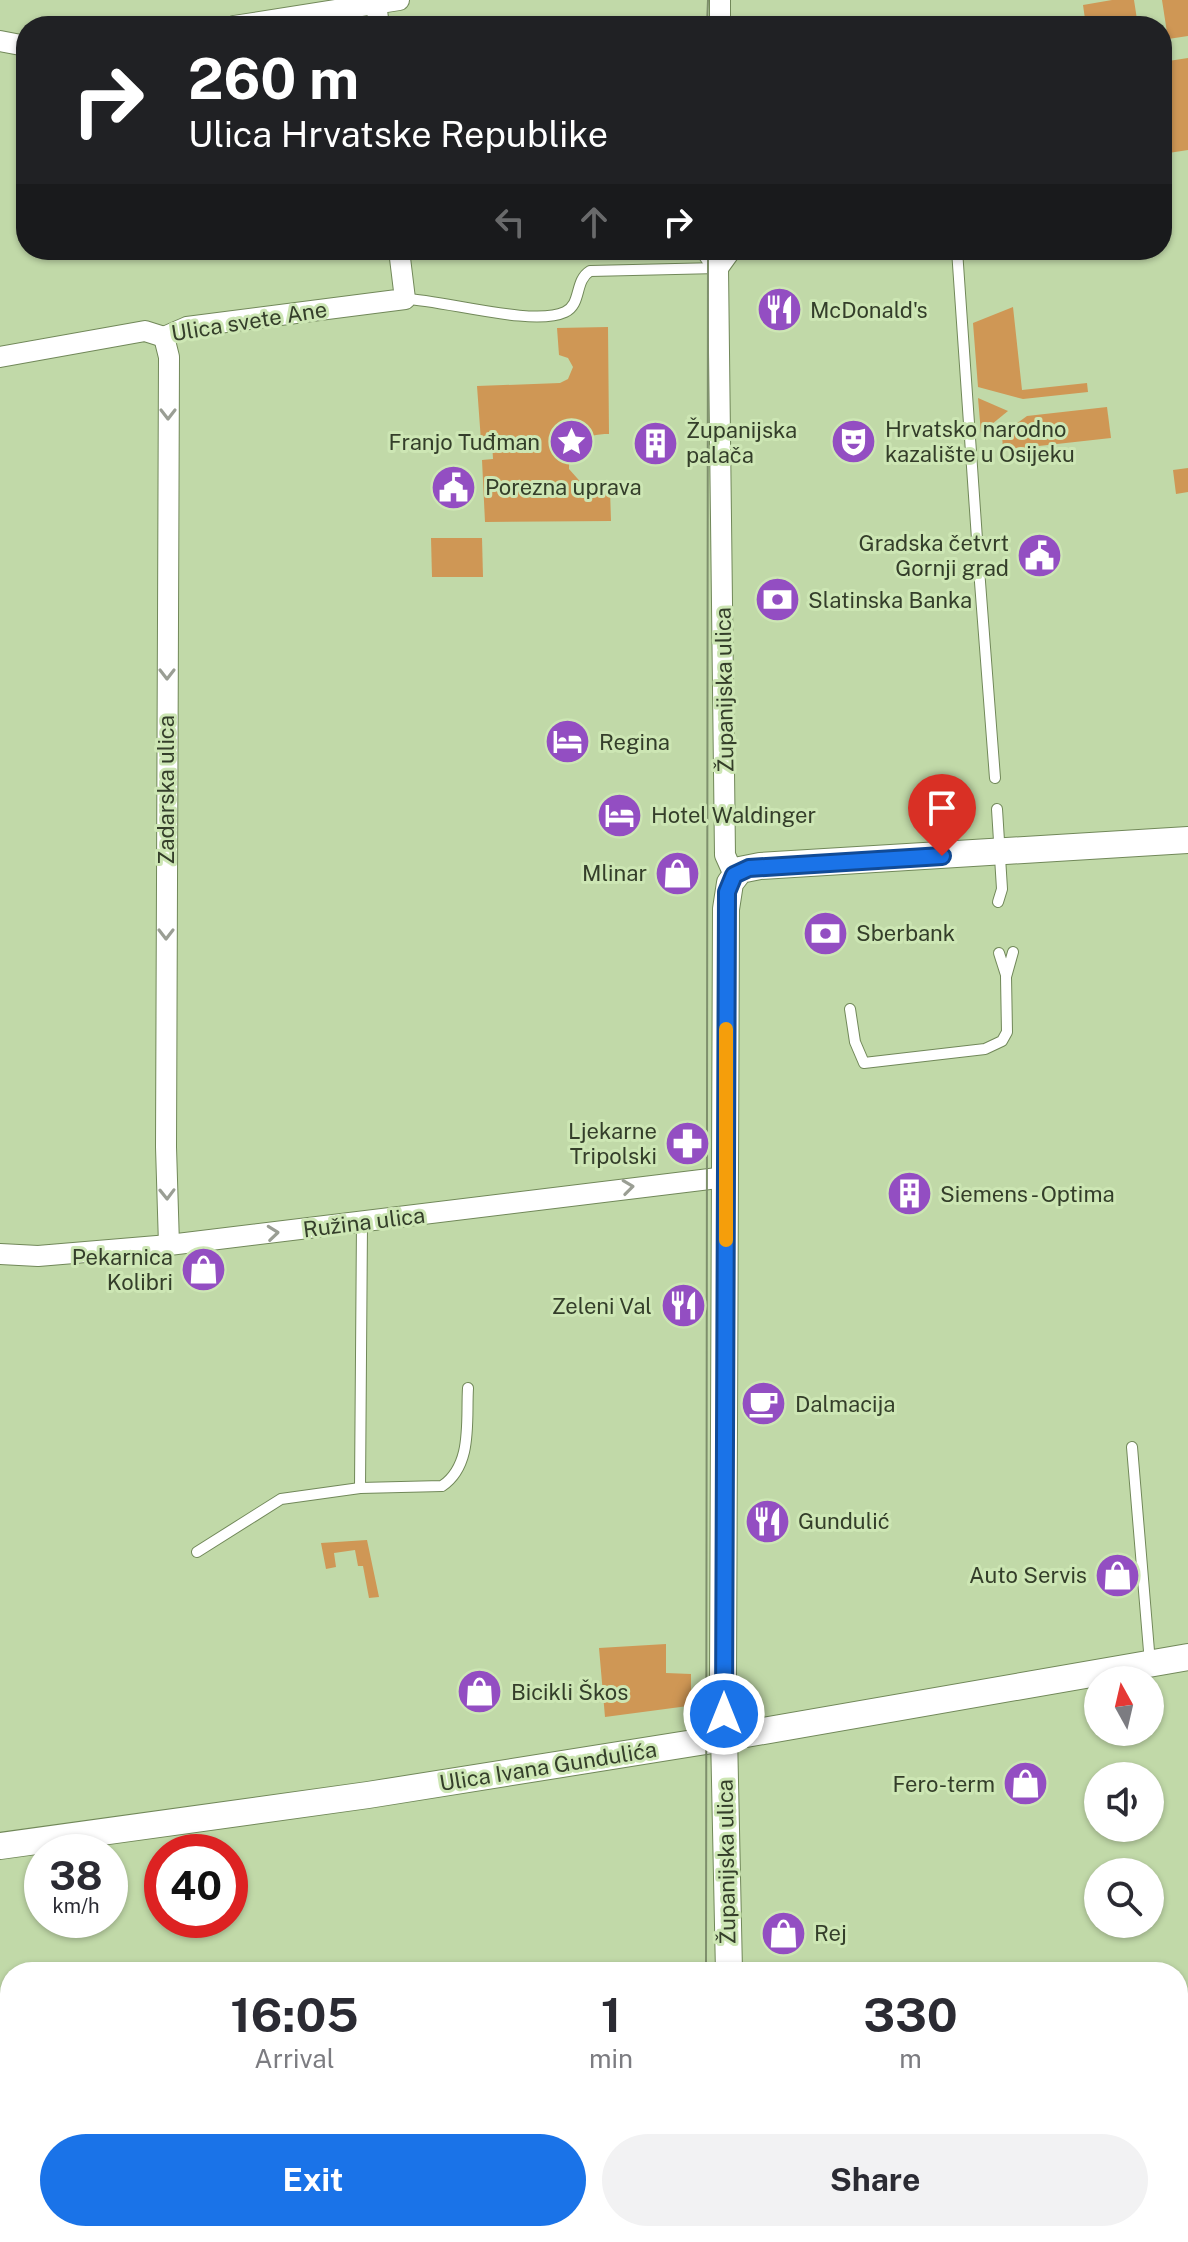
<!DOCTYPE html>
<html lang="en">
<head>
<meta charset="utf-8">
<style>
  :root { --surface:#fff; --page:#f2f2f3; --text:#2b2b33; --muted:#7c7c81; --accent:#1a73e8 }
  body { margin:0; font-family:"Public Sans",sans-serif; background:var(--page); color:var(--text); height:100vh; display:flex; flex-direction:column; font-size:30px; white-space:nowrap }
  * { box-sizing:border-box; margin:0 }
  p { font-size:26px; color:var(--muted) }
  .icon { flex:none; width:44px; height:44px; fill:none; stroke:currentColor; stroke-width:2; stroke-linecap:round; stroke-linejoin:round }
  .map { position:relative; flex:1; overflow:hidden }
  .drawer { position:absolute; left:0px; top:1962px; width:1188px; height:280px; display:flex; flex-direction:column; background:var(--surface); border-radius:32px 32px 0 0; box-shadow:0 2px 6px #0004 }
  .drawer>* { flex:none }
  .hud { position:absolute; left:16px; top:16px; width:1156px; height:244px; border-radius:32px; box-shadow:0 2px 6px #0004; background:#202124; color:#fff; overflow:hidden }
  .needle { width:52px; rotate:352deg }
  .fabs { position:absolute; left:1084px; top:1666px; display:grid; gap:16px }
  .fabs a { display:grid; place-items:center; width:80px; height:80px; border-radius:50%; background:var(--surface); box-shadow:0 2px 6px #0004; font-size:40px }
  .speed { position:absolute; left:24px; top:1834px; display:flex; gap:16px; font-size:40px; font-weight:700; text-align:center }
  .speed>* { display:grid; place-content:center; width:104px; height:104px; border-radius:50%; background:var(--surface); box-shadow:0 2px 6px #0004; line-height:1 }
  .speed small { font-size:20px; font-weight:400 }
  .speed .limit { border:12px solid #d22; background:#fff; color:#111 }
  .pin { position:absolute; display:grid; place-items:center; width:68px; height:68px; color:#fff; margin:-82px -34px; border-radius:50% 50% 50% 0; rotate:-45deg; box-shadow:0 0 8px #0007 }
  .pin .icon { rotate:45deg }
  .me { position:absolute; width:88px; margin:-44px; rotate:0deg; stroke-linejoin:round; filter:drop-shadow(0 0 6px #0008) }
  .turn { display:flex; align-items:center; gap:28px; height:168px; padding:0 40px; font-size:36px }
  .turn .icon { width:104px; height:104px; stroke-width:2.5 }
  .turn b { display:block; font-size:56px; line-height:68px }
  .lanes { display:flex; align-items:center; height:76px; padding:0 40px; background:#0003; justify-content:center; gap:40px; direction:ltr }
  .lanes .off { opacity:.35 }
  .eta { display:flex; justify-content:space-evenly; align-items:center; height:136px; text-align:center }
  .eta b { font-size:48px; font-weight:700; line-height:56px }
  .cta { display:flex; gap:16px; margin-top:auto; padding:16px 40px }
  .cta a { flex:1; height:92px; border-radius:48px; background:var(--accent); color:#fff; font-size:32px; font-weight:700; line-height:92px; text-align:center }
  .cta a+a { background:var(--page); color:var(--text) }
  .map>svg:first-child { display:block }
</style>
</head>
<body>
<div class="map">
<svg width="1188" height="2242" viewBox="0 0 1188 2242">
  <rect width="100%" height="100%" fill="#c1d9a8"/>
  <g fill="#cf9755">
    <polygon points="1112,0 1134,0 1138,26 1086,26 1083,5"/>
    <polygon points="1162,0 1188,0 1188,36 1168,39"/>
    <polygon points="1188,58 1188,150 1162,154 1162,62"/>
    <polygon points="1013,307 1022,390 1087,383 1088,392 1023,399 978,387 973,323"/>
    <path d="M608,327L609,434C584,434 569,442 569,469L585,487L610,490L611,521L485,522L482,460L493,459L492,441H481L477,386L560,383L568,379L573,367L568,358L559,355L557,328Z"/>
    <polygon points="978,398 1008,411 981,433"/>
    <polygon points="1107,407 1111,438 1003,450 1002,434 1027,416"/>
    <polygon points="1188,468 1188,492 1176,494 1173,470"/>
    <polygon points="431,538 482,538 483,577 432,577"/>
    <polygon points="367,1540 379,1597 369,1598 363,1566 358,1566 355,1550 334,1553 336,1567 326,1569 321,1543"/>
    <polygon points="666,1644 666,1673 691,1674 691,1701 688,1706 605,1717 599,1648"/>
    <polygon points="694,2232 810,2232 817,2242 688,2242"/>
  </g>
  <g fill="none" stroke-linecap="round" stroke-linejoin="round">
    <defs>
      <g id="lane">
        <polyline points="957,250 977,539"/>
        <path d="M405,299C444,300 533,327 565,312C582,304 574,281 590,271L718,268"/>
        <polyline points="979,569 995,778"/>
        <polyline points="997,809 1002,889 998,902"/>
        <polyline points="999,953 1006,975"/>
        <polyline points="850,1009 855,1042 864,1063 985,1049 1002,1041 1007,1032 1006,977 1013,952"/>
        <polyline points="1132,1447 1150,1663"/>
        <polyline points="360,1488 362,1224"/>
        <path d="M197,1552L281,1499L360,1488L442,1486C473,1465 466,1421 468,1388"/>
        <polyline points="579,2242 581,2232"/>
      </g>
      <g id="street">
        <polyline points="376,3 379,26"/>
        <polyline points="234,26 399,0"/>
        <polyline points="720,26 720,0"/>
        <polyline points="0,41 26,46"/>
        <polyline points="706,250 718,268 731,250"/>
        <polyline points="718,268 725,855 734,875"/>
        <polyline points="164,337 169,357 166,1147 169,1245"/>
        <polyline points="164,337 187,327 405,299 399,250"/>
        <polyline points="0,357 145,331 164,337"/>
        <polyline points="0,1254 38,1256 169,1245 726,1177"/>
        <polyline points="1178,2130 1188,2129"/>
        <polyline points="847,2242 849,2232"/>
      </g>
      <g id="secondary">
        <polyline points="0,1846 368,1795 706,1741 1188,1657"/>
        <polyline points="729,1972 723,1686 726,909 730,883 740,870 760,866 1188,840"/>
        <polyline points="632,2232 640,2242"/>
        <polyline points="828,2232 833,2242"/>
        <polyline points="343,2242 413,2232"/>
        <polyline points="676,2242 680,2232"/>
      </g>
    </defs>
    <use href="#lane" stroke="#718859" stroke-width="12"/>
    <use href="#street" stroke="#718859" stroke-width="22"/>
    <use href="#secondary" stroke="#718859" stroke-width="28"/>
    <use href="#lane" stroke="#fff" stroke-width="10"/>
    <use href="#street" stroke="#fff" stroke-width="20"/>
    <use href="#secondary" stroke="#fff" stroke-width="26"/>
    <g stroke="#7e8f6c" stroke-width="2">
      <polyline points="707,26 708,0"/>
      <polyline points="706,1972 708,250"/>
      <polyline points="1178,2114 1188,2113"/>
      <polyline points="737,2232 746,2242"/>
      <polyline points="864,2232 865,2242"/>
    </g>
  </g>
  <defs><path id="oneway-chevron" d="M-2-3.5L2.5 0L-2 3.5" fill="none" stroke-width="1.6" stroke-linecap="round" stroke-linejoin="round" transform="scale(2)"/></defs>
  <g stroke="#9a9e94">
    <use href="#oneway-chevron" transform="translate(168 414) rotate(90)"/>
    <use href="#oneway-chevron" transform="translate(167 674) rotate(90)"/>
    <use href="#oneway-chevron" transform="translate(166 934) rotate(90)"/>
    <use href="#oneway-chevron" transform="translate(628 1187) rotate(-7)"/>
    <use href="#oneway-chevron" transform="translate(167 1194) rotate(89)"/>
    <use href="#oneway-chevron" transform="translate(273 1233) rotate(-6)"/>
  </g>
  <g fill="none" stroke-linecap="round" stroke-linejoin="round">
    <defs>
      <polyline id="route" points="724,1714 727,892 734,875 749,868 942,856"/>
    </defs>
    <use href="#route" stroke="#114b97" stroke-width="20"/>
    <use href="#route" stroke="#1a73e8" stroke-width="14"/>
    <polyline stroke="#f59e0b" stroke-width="14" points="726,1240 726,1029"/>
  </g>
  <defs>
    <symbol id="restaurant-disc" viewBox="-11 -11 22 22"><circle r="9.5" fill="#934ec2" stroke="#cde6b4"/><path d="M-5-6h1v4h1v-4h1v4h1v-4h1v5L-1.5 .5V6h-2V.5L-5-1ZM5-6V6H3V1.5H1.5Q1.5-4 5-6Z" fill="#fff"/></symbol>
    <symbol id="sight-disc" viewBox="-11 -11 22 22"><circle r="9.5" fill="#934ec2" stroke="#cde6b4"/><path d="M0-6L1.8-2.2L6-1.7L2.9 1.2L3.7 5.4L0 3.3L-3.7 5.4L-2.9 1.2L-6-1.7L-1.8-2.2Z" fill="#fff"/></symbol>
    <symbol id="theatre-disc" viewBox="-11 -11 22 22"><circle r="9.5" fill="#934ec2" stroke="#cde6b4"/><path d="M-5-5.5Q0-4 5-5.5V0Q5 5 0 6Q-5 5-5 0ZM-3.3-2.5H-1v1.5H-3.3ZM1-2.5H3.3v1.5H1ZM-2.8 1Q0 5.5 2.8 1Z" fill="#fff"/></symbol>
    <symbol id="building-disc" viewBox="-11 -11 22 22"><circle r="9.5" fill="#934ec2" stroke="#cde6b4"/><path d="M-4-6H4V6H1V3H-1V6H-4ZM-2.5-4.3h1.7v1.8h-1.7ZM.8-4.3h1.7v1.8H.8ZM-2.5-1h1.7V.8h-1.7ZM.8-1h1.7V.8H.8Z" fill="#fff"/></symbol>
    <symbol id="civic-disc" viewBox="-11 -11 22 22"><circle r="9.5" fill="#934ec2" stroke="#cde6b4"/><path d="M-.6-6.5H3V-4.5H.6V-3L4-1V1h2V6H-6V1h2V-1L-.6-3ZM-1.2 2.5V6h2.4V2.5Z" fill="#fff"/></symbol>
    <symbol id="bank-disc" viewBox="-11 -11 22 22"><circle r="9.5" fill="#934ec2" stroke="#cde6b4"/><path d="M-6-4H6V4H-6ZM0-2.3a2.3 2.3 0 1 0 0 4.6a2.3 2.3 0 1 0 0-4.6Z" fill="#fff"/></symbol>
    <symbol id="hotel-disc" viewBox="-11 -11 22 22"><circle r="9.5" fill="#934ec2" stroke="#cde6b4"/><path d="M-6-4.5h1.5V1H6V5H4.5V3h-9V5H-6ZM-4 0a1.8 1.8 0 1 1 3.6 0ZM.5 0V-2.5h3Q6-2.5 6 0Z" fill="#fff"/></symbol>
    <symbol id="shop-disc" viewBox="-11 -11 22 22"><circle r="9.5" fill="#934ec2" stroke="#cde6b4"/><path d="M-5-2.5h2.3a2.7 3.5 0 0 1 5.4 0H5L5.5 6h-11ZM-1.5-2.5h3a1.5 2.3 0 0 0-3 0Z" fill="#fff"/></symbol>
    <symbol id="pharmacy-disc" viewBox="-11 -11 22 22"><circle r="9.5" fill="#934ec2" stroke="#cde6b4"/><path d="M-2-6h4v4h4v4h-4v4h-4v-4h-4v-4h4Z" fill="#fff"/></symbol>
    <symbol id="cafe-disc" viewBox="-11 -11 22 22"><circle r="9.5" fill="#934ec2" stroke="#cde6b4"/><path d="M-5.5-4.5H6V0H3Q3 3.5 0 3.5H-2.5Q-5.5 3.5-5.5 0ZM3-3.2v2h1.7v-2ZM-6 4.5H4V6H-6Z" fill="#fff"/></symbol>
  </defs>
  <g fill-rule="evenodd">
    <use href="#restaurant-disc" x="754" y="284" width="51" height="51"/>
    <use href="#sight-disc" x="546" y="416" width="51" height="51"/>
    <use href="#theatre-disc" x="828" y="416" width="51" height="51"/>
    <use href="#building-disc" x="630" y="418" width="51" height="51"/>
    <use href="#civic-disc" x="428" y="462" width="51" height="51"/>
    <use href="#civic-disc" x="1014" y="530" width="51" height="51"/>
    <use href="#bank-disc" x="752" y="574" width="51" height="51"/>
    <use href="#hotel-disc" x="542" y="716" width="51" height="51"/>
    <use href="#hotel-disc" x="594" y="790" width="51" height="51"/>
    <use href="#shop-disc" x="652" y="848" width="51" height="51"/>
    <use href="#bank-disc" x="800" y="908" width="51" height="51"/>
    <use href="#pharmacy-disc" x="662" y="1118" width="51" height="51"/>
    <use href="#building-disc" x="884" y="1168" width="51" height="51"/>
    <use href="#shop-disc" x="178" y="1244" width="51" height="51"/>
    <use href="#restaurant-disc" x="658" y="1280" width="51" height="51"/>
    <use href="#cafe-disc" x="738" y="1378" width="51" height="51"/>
    <use href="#restaurant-disc" x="742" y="1496" width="51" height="51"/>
    <use href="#shop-disc" x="1092" y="1550" width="51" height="51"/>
    <use href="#shop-disc" x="454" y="1666" width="51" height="51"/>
    <use href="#shop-disc" x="1000" y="1758" width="51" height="51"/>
    <use href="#shop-disc" x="758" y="1908" width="51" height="51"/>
  </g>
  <g text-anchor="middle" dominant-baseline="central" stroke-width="6" stroke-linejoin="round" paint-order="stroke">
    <g font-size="22" fill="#343e2a" stroke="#cde6b4" text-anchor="start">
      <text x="810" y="310">McDonald's</text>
      <text x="885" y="429">Hrvatsko narodno<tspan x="885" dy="25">kazalište u Osijeku</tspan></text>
      <text x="686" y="430">Županijska<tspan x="686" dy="25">palača</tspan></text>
      <text x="540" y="442" text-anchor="end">Franjo Tuđman</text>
      <text x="485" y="487">Porezna uprava</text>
      <text x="1009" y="543" text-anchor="end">Gradska četvrt<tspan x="1009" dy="25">Gornji grad</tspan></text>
      <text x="808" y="600">Slatinska Banka</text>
      <text x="599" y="742">Regina</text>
      <text x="651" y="815">Hotel Waldinger</text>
      <text x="647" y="873" text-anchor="end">Mlinar</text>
      <text x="856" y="933">Sberbank</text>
      <text x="657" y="1131" text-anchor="end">Ljekarne<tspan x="657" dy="25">Tripolski</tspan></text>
      <text x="940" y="1194">Siemens - Optima</text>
      <text x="173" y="1257" text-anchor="end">Pekarnica<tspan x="173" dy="25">Kolibri</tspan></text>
      <text x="652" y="1306" text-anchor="end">Zeleni Val</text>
      <text x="795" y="1404">Dalmacija</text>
      <text x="798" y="1521">Gundulić</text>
      <text x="1087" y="1575" text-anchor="end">Auto Servis</text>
      <text x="511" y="1692">Bicikli Škos</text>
      <text x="995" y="1784" text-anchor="end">Fero-term</text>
      <text x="814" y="1933">Rej</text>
    </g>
    <g font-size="22" fill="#343e2a" stroke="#cde6b4">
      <text transform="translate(249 321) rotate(-9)">Ulica svete Ane</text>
      <text transform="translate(724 690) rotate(-91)">Županijska ulica</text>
      <text transform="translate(166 790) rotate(-90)">Zadarska ulica</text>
      <text transform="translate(364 1222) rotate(-7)">Ružina ulica</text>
      <text transform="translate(548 1766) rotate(-9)">Ulica Ivana Gundulića</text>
      <text transform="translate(726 1862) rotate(-91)">Županijska ulica</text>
    </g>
  </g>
</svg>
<div class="fabs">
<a><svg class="needle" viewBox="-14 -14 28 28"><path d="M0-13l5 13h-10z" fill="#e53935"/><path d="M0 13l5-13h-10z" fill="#7c7c81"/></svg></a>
<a><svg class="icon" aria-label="sound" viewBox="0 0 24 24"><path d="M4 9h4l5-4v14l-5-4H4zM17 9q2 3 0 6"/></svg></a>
<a><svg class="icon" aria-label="search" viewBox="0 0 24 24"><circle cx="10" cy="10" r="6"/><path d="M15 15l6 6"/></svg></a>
</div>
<div class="speed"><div>38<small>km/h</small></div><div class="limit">40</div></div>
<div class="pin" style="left:942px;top:856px;background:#d93025"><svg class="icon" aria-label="arrive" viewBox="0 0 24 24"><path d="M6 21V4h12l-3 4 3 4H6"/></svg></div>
<svg class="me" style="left:724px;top:1714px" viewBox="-20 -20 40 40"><circle r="17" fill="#1a73e8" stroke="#fff" stroke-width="3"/><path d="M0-11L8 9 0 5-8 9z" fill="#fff"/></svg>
<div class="hud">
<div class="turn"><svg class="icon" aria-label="right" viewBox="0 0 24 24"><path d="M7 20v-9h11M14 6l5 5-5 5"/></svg><div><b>260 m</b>Ulica Hrvatske Republike</div></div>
<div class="lanes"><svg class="icon off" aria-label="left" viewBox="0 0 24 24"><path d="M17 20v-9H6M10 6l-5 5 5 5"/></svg><svg class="icon off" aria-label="ahead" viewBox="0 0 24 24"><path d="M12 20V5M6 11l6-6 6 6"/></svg><svg class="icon" aria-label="right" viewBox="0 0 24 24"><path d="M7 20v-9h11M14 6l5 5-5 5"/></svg></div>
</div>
<section class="drawer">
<div class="eta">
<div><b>16:05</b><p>Arrival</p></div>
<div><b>1</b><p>min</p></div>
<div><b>330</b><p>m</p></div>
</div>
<div class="cta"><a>Exit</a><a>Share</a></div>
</section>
</div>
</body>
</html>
